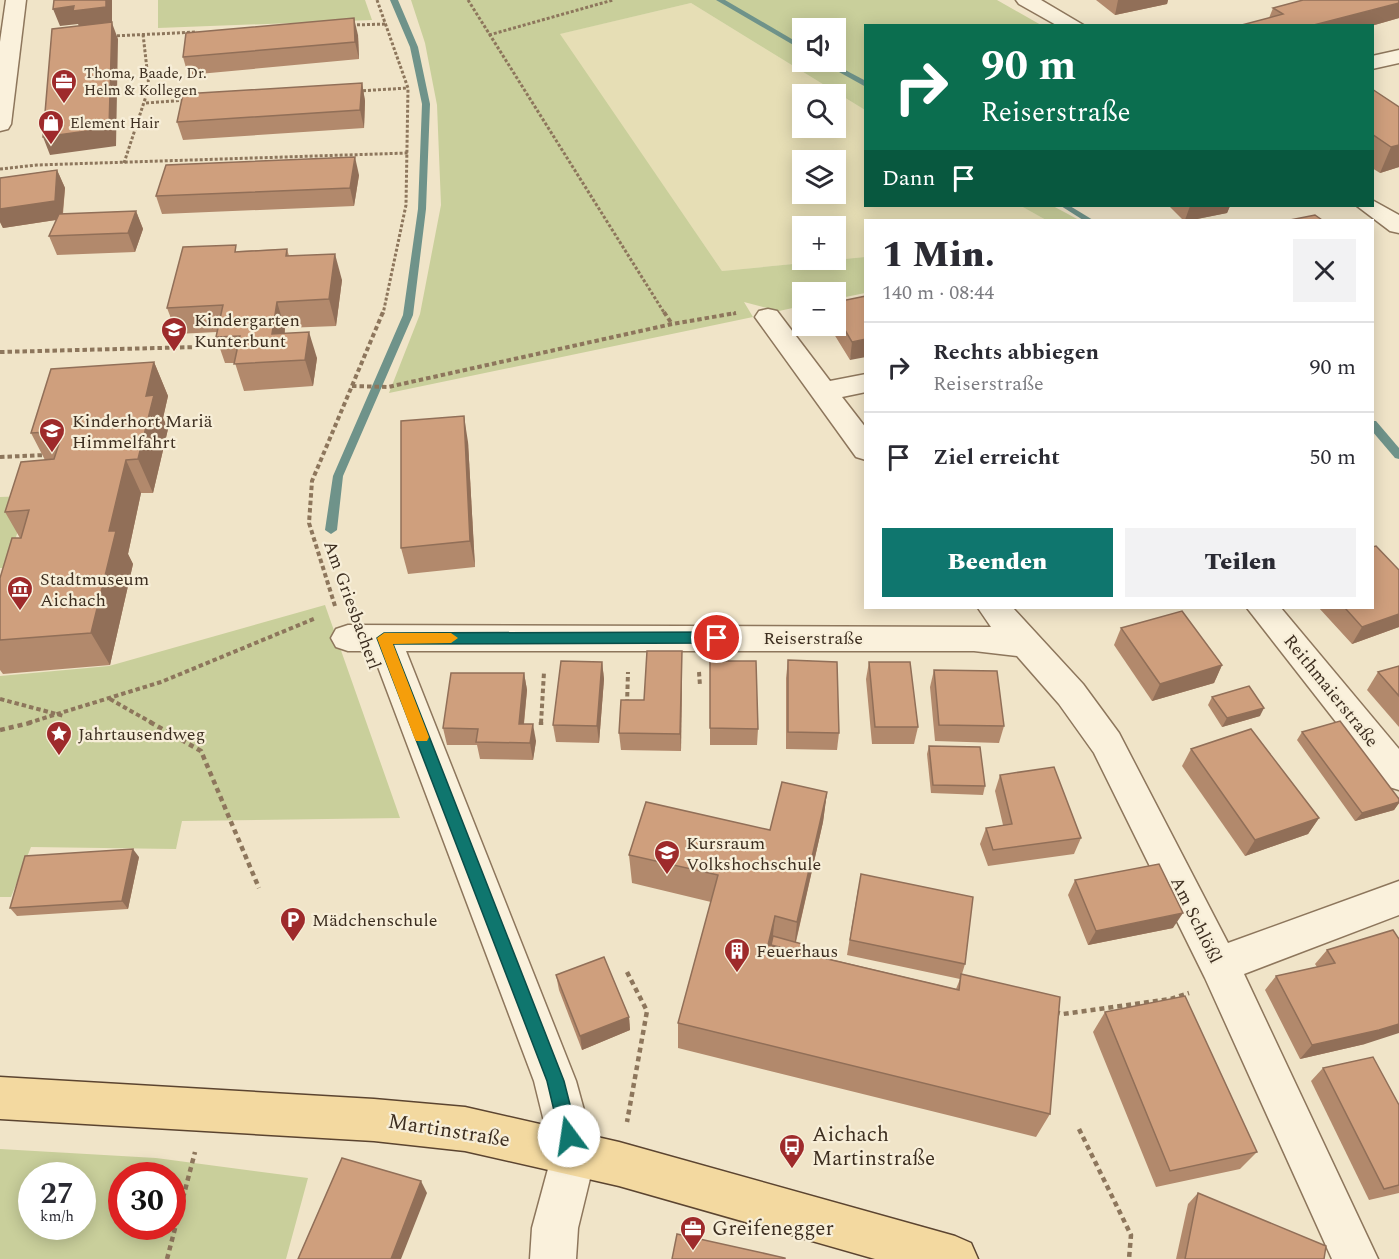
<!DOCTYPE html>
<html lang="de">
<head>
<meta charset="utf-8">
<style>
  :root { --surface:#fff; --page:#f2f2f3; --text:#2b2b33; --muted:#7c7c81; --line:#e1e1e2; --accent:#0f766e }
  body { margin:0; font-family:Spectral,serif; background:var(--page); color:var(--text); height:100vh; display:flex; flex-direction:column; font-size:22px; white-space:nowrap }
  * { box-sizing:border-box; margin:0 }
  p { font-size:20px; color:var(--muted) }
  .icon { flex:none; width:33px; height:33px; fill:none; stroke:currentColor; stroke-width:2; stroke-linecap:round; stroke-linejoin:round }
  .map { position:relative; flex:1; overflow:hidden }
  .drawer { position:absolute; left:864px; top:219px; width:510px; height:390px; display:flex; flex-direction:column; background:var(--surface); border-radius:0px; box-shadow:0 3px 15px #0003 }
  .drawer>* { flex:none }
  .banner { position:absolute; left:864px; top:24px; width:510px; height:183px; border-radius:0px; box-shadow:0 3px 15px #0003; background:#0b6e4f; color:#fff; overflow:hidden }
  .controls { position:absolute; left:792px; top:18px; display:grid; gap:12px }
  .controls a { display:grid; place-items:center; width:54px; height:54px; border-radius:0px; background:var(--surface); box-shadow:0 3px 15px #0003; font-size:30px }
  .speed { position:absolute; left:18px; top:1162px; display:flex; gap:12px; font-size:30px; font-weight:700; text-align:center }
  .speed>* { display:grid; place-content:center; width:78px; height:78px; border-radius:50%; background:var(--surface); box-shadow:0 3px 15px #0003; line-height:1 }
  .speed small { font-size:15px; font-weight:400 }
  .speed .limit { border:9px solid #d22; background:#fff; color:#111 }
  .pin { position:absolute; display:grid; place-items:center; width:51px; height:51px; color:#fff; margin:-26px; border:3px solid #fff; border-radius:50%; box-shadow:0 2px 6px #0007 }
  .me { position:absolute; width:66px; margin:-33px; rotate:346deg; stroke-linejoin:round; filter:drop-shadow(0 0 4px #0008) }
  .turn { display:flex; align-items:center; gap:21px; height:126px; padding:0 18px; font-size:27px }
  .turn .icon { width:78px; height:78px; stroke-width:2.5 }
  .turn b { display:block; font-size:42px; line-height:51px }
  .then { display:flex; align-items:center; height:57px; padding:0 18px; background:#0003; gap:12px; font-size:22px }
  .round { display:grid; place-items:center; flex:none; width:63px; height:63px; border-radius:0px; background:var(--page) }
  .headline { display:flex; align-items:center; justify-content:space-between; height:102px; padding:0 18px }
  h1 { font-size:36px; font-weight:800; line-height:45px }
  .cta { display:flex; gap:12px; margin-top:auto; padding:12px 18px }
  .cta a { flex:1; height:69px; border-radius:0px; background:var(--accent); color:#fff; font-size:24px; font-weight:800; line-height:69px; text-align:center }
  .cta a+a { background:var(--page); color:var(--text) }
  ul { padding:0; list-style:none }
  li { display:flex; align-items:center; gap:18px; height:90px; padding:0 18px; border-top:2px solid var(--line) }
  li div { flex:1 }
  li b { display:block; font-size:22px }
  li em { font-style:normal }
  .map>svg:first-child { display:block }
</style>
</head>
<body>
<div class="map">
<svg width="1399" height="1259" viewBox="0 0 1399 1259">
  <rect width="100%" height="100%" fill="#f0e4c8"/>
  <path fill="#e6deb5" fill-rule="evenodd" d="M691,3L865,110L866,206H1021L1046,220H866L865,257L722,271L559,34ZM802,94H836V128H802ZM802,160H836V194H802ZM802,226H836V260H802Z"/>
  <g fill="#c9cf9b" fill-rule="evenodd">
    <polygon points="158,0 365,0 372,20 158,28"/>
    <path d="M411,0H997L1041,25L866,26L865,110L691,3L560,34L722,271L865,257V293L836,299V292H802V306L779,311L744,302L753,317L389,393L420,314L441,205L437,105L425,43ZM836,28V62H802V28Z"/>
    <polygon points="1021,206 1053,206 1079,220 1046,220"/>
    <polygon points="28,496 7,568 0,568 0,497"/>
    <polygon points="325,605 400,818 182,821 176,849 31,847 11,897 0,897 0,676 109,666"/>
    <path d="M0,1149L156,1158L308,1178L286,1259H0ZM32,1176H82V1227H32ZM122,1176H172V1227H122Z"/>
  </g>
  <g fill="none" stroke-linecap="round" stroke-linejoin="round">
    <g fill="#6f938a" fill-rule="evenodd">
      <polygon points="390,0 398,0 418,47 430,104 426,209 413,315 343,476 337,530 331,534 325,530 333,476 403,315 418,209 422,104 410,47"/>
      <polygon points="716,0 725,0 802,45 802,50"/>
      <polygon points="821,62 830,62 866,81 866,87"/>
      <polygon points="1061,206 1070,206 1093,220 1083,220"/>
      <polygon points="1372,421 1376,421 1399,448 1399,459 1395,458 1372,431"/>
    </g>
    <defs>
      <g id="minor">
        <polygon points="6,0 26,0 11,124 8,129 0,131 0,42"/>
        <polygon points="1016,0 1041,0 1085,26 1058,26 1019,4"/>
        <polygon points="1399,50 1399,63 1372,69 1372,56"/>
        <polygon points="1372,200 1399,215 1399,233 1390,231 1357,206 1372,206"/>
        <polygon points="768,309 777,311 830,381 866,374 866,392 842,397 866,428 866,460 856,457 755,317 759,311"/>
        <polygon points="978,608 1013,608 1083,684 1119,733 1228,943 1399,881 1399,915 1244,974 1378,1259 1332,1259 1205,978 1094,753 1059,704 1017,656 974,651 406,651 576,1081 596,1154 578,1228 576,1259 530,1259 532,1228 552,1154 534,1081 372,651 348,651 336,647 331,638 336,629 348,625 991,627"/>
        <polygon points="1247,608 1281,608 1399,749 1399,790 1386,786"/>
      </g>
      <polygon id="major" points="0,1077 374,1099 465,1107 619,1142 955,1236 971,1243 978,1259 875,1259 619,1186 465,1151 374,1141 0,1119"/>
    </defs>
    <use href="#minor" stroke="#8d765c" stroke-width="3"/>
    <use href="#major" stroke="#5b4430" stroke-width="3"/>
    <g stroke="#8d765c" stroke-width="3" stroke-dasharray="3 2" stroke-linecap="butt">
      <polyline points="377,0 408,88 406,205 383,314"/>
      <polyline points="468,0 665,314"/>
      <polyline points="352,25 387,24"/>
      <polyline points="489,35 613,0"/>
      <polyline points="112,36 197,32"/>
      <polyline points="358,91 408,88"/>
      <polyline points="146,103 186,100"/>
      <polyline points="124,163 149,87 143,34"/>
      <polyline points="0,169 37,165 408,153"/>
      <polyline points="733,314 736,313"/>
    </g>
    <g stroke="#8d765c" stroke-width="4" stroke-dasharray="4.5 3" stroke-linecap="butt">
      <polyline points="664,312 672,324"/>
      <polyline points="0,352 198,347"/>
      <polyline points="352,386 388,387 672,324 736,313"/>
      <polyline points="0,457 45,455"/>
      <polyline points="335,606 309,523 312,481 383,312"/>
      <polyline points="699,672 700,686"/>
      <polyline points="0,699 64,716"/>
      <polyline points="110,699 152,723"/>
      <polyline points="627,704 628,672"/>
      <polyline points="28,723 161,682 316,618"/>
      <polyline points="541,723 544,672"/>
    </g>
    <g stroke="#8d765c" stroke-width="4.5" stroke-dasharray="5 4" stroke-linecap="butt">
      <polyline points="150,722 201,751 259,888"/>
      <polyline points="541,725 541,722"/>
      <polyline points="0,730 34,722"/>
      <polyline points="627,972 647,1011 627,1122"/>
      <polyline points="1055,1012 1063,1014 1171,999 1189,993"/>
      <polyline points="1079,1129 1131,1235 1129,1259"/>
      <polyline points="167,1259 195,1152"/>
    </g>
    <use href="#minor" fill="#faf1dc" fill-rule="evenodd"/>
    <use href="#major" fill="#f3d9a0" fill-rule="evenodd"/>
  </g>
  <g fill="#b2896c">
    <polygon points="1096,0 1168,0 1167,4 1115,15"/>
    <polygon points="1273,8 1399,18 1371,26 1238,26 1269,18"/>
    <polygon points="358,35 359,59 188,75 183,57"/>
    <polygon points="362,83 365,101 364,128 183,140 177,122"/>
    <polygon points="1372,89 1399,107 1399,167 1380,173 1372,168"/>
    <polygon points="57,170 65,188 63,214 136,211 143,229 135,252 57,255 49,236 56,220 3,228 0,222 0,178"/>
    <polygon points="359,175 354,206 162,214 156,196"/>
    <polygon points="1169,206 1230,206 1227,213 1192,220 1183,220"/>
    <polygon points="287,249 289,256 342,280 336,326 285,328 285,333 317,358 313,386 244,391 235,363 225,363 216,337 217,332 177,334 167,308 238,251"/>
    <polygon points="866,296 850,360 829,326 836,326 836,302"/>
    <polygon points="154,362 168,396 163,418 168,429 153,493 141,493 128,554 133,564 110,665 3,674 0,670 0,578 20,538 5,512 45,460 31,433"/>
    <polygon points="468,442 475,567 408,574 401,548"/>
    <polygon points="1399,570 1399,627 1352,644 1319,608 1372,608"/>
    <polygon points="1121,628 1222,665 1214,683 1152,701 1114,645"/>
    <polygon points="788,660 839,733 837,750 786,749 786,678"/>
    <polygon points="710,661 758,729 757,745 710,745"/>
    <polygon points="602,662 604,679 599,743 556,742 553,725"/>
    <polygon points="869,662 918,727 914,744 872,744 866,679"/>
    <polygon points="1399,666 1399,727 1367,690 1378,672"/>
    <polygon points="682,668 681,751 621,750 619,733 644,700"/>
    <polygon points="934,670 1004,726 999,743 935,741 930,687"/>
    <polygon points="524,673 527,690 524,724 536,741 533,760 480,759 477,745 447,745 443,728"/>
    <polygon points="1212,697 1260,716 1222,727 1208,705"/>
    <polygon points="1302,732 1399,799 1399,803 1394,810 1355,821 1297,740"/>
    <polygon points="929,746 985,786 983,795 931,793 927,754"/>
    <polygon points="1191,749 1319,818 1308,834 1245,856 1182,766"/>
    <polygon points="1000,775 1081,838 1074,854 988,866 980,844 986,828 1003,825 995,791"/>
    <polygon points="827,792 823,822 796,942 801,952 956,989 960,979 847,955 858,889 965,964 962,974 1050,1114 1036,1137 678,1048 678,1023 711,902 632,883 629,855 770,830"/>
    <polygon points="139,857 128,909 17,916 10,908"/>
    <polygon points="1075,880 1173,928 1088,945 1068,895"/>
    <polygon points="1399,939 1365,1044 1300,1059 1265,990 1276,976 1317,967 1315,964 1327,950"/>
    <polygon points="556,975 629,1017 630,1030 582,1050 559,990"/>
    <polygon points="1105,1012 1257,1152 1240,1169 1156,1187 1093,1032"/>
    <polygon points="1323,1068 1399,1105 1399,1193 1369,1200 1311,1081"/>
    <polygon points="1198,1193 1324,1259 1176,1259 1188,1204"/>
  </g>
  <g fill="#916f58">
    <polygon points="106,0 112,0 112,23 118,39 116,146 50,155 43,137 80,28 78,24 60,26 53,9"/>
    <polygon points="1118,0 1168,0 1167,4 1115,15"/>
    <polygon points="1399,3 1399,18 1371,26 1310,26"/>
    <polygon points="354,18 358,35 359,59 355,42"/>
    <polygon points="362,83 365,101 364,128 360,110"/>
    <polygon points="1399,145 1399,167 1380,173 1391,147"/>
    <polygon points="355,157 359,175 354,206 350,188"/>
    <polygon points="57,170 65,188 62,219 3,228 0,222 0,209"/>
    <polygon points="1190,206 1230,206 1227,213 1192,220 1185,220"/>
    <polygon points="136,211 143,229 135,252 128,233"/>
    <polygon points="335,254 342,280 336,326 329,299"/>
    <polygon points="277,302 285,328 280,361 272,334"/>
    <polygon points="309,332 317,358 313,386 305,360"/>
    <polygon points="866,339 866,357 850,360 852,342"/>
    <polygon points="154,362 168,396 163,418 168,429 153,493 138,459 146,396"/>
    <polygon points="464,416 468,442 475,567 470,541"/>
    <polygon points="126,460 141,493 128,554 133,564 110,665 91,633 109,531"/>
    <polygon points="1399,614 1399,627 1352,644 1362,627"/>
    <polygon points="682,651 682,668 681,751 680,734"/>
    <polygon points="602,662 604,679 599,743 597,726"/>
    <polygon points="1222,665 1214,683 1152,701 1160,684"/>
    <polygon points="524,673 527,690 522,741 519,724"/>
    <polygon points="1264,708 1260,716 1222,727 1227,718"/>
    <polygon points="533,724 536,741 533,760 530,743"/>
    <polygon points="827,792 823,822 794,949 797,922"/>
    <polygon points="1399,802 1399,803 1394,810 1355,821 1362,813"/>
    <polygon points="1319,818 1308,834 1245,856 1255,840"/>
    <polygon points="133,849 139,857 128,909 122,901"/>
    <polygon points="1183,913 1173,928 1088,945 1096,931"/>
    <polygon points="775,916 772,944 767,964 768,945"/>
    <polygon points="629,1017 630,1030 582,1050 580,1036"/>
    <polygon points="1399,1024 1399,1033 1365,1044 1300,1059 1312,1045"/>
    <polygon points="421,1181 427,1193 401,1259 391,1259"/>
  </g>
  <g fill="#cf9f7d" stroke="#916f58" stroke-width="1.5">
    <polygon points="54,0 106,0 106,7 73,11 74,6 53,9"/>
    <polygon points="1303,0 1399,0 1399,3 1310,26 1238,26 1283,14 1273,8"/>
    <polygon points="354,18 355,42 183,57 186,33"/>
    <polygon points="112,22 109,128 43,137 52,29"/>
    <polygon points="362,83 360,110 177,122 183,94"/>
    <polygon points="1372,89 1399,107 1399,145 1391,147 1372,134"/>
    <polygon points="355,157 350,188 156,196 166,165"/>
    <polygon points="57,170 55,201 0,209 0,178"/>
    <polygon points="136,211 128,233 49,236 59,214"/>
    <polygon points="1315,215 1322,220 1290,220"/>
    <polygon points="236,245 235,252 287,249 286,256 335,254 329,299 277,302 272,334 309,332 305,360 234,364 240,336 216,337 223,305 167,308 183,247"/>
    <polygon points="866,296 866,339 852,342 836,315 836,302"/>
    <polygon points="154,362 146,396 154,395 138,459 126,460 109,531 116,531 91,633 0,640 0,578 12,538 21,538 29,510 5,512 21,462 54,459 63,431 31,433 51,369"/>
    <polygon points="464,416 470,541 401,548 401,421"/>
    <polygon points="1376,546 1399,570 1399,614 1362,627 1345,608 1372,608 1372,547"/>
    <polygon points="1182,611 1222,665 1160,684 1121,628"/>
    <polygon points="647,651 682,651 680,734 619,733 621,700 644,700"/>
    <polygon points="788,660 837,662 839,733 788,732"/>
    <polygon points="561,661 602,662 597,726 553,725"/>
    <polygon points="710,661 756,661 758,729 710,728"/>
    <polygon points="869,662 910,662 918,727 875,727"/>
    <polygon points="1399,666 1399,696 1378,672"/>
    <polygon points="934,670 997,671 1004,726 939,725"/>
    <polygon points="451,673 524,673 519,724 533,724 530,743 476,742 478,729 443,728"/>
    <polygon points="1249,686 1264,708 1227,718 1212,697"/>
    <polygon points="1340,721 1399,799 1399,802 1362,813 1302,732"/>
    <polygon points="1251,729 1319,818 1255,840 1191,749"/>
    <polygon points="929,746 980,747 985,786 933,785"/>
    <polygon points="1054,767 1081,838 993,850 986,828 1012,824 1000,775"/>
    <polygon points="782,782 827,792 797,922 775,916 768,945 959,990 961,974 1060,997 1050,1114 678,1023 718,875 629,855 646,802 770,830"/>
    <polygon points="133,849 122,901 10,908 25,856"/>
    <polygon points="1159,864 1183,913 1096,931 1075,880"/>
    <polygon points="861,874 973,897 965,964 850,940"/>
    <polygon points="1393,930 1399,939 1399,1024 1379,1030 1312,1045 1276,976 1335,963 1327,950"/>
    <polygon points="773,936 802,944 800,952 771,945"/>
    <polygon points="604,957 629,1017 580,1036 556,975"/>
    <polygon points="1185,996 1257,1152 1170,1171 1105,1012"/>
    <polygon points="1373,1057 1399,1105 1399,1185 1384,1189 1323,1068"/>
    <polygon points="342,1158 421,1181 391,1259 298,1259"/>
    <polygon points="1198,1193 1326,1246 1324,1259 1185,1259"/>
    <polygon points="677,1234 785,1258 785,1259 672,1259"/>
  </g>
  <polygon fill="#0f766e" stroke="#0a4d48" stroke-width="1.5" points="717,632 723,638 717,643 393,644 564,1081 578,1136 575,1142 569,1145 563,1142 560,1136 547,1081 377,638 384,633"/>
  <polygon fill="#f59e0b" points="384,633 451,633 458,638 451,643 393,644 429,737 427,741 416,741 414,737 377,638"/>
  <defs>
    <symbol id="office-pin" viewBox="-11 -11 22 30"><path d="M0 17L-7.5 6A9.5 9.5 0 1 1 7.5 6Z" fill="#9e2a2b" stroke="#f7eed8"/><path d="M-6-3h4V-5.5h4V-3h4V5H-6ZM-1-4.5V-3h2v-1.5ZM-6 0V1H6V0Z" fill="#fff"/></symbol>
    <symbol id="shop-pin" viewBox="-11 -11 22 30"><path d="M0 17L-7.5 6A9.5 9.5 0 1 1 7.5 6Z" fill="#9e2a2b" stroke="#f7eed8"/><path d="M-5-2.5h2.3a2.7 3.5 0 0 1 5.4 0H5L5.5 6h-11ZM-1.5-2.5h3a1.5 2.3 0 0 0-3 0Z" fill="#fff"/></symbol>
    <symbol id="school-pin" viewBox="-11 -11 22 30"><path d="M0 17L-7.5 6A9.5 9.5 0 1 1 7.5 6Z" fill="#9e2a2b" stroke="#f7eed8"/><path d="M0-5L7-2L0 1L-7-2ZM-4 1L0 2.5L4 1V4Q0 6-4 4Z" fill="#fff"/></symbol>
    <symbol id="museum-pin" viewBox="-11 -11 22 30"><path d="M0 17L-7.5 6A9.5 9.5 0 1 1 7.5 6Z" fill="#9e2a2b" stroke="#f7eed8"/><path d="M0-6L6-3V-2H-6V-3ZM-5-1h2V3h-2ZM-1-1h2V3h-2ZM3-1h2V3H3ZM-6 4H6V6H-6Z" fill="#fff"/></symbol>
    <symbol id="sight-pin" viewBox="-11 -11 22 30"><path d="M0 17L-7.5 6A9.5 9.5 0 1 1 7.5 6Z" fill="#9e2a2b" stroke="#f7eed8"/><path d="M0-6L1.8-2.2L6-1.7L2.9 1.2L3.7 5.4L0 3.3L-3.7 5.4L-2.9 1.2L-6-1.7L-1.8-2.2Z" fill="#fff"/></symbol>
    <symbol id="university-pin" viewBox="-11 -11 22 30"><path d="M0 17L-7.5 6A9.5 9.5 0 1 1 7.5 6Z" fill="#9e2a2b" stroke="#f7eed8"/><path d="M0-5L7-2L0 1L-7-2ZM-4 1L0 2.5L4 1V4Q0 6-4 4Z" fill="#fff"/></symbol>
    <symbol id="parking-pin" viewBox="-11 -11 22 30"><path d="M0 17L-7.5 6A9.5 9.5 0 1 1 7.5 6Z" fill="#9e2a2b" stroke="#f7eed8"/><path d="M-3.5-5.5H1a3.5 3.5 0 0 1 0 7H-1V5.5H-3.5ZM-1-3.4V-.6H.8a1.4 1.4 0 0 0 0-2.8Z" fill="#fff"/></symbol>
    <symbol id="building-pin" viewBox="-11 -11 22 30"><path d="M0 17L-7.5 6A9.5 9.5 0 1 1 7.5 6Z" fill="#9e2a2b" stroke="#f7eed8"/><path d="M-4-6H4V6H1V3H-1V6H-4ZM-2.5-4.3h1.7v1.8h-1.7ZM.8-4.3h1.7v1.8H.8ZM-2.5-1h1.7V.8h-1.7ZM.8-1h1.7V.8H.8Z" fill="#fff"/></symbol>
    <symbol id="bus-pin" viewBox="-11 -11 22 30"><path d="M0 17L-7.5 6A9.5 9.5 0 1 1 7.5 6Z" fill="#9e2a2b" stroke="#f7eed8"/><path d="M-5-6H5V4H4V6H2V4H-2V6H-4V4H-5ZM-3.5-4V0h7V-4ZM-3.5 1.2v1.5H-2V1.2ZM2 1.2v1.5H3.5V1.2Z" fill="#fff"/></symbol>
  </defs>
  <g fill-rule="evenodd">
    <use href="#office-pin" x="49" y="67" width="30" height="40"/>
    <use href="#shop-pin" x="36" y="108" width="30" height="40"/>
    <use href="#school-pin" x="159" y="315" width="30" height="40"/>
    <use href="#school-pin" x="37" y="416" width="30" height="40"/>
    <use href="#museum-pin" x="5" y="574" width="30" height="40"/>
    <use href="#sight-pin" x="44" y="719" width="30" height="40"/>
    <use href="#university-pin" x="652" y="838" width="30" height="40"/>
    <use href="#parking-pin" x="278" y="905" width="30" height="40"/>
    <use href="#building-pin" x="722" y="936" width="30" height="40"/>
    <use href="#bus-pin" x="777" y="1132" width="30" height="40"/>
    <use href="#office-pin" x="678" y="1214" width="30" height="40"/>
  </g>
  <g text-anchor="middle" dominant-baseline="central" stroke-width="4.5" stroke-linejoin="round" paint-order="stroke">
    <g font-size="15" fill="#3d2e20" stroke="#f7eed8" text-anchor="start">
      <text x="84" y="73">Thoma, Baade, Dr.<tspan x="84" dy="17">Helm &amp; Kollegen</tspan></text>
      <text x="70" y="123">Element Hair</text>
    </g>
    <g font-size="18" fill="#3d2e20" stroke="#f7eed8" text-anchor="start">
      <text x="194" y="320">Kindergarten<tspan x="194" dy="21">Kunterbunt</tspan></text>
      <text x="72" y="421">Kinderhort Mariä<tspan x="72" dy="21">Himmelfahrt</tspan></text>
      <text x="40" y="579">Stadtmuseum<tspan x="40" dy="21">Aichach</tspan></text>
      <text x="78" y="734">Jahrtausendweg</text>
      <text x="686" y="843">Kursraum<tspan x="686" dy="21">Volkshochschule</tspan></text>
      <text x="312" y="920">Mädchenschule</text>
      <text x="756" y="951">Feuerhaus</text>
    </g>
    <g font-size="18" fill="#3d2e20" stroke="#f7eed8">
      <text transform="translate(352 605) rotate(70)">Am Griesbacherl</text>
      <text x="813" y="638">Reiserstraße</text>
      <text transform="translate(1331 691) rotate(51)">Reithmaierstraße</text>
      <text transform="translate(1196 920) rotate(64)">Am Schlößl</text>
    </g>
    <g font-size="21" fill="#3d2e20" stroke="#f7eed8">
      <text transform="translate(449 1131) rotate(9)">Martinstraße</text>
    </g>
    <g font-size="21" fill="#3d2e20" stroke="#f7eed8" text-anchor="start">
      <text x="812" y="1135">Aichach<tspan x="812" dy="24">Martinstraße</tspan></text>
      <text x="712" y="1229">Greifenegger</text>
    </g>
  </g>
</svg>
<div class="controls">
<a><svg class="icon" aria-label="sound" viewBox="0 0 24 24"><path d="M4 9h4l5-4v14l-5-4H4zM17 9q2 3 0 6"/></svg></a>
<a><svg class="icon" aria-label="search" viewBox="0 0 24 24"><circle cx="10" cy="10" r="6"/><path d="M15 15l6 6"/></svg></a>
<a><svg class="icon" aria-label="layers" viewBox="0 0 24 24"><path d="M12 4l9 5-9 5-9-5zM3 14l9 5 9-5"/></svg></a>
<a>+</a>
<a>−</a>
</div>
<div class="speed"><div>27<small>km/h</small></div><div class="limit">30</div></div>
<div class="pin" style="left:717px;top:638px;background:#d93025"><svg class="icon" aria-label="arrive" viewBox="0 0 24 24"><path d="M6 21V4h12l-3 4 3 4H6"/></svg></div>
<svg class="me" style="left:569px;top:1136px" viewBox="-20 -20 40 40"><circle r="19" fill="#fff"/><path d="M0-13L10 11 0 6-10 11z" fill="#0f766e"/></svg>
<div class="banner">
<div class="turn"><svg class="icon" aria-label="right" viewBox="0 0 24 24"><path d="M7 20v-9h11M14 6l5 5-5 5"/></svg><div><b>90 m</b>Reiserstraße</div></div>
<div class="then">Dann<svg class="icon" aria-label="arrive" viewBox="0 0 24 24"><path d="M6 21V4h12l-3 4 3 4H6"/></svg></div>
</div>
<section class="drawer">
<div class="headline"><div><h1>1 Min.</h1><p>140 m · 08:44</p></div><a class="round"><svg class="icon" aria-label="close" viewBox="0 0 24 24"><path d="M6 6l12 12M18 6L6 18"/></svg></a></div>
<ul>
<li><svg class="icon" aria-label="right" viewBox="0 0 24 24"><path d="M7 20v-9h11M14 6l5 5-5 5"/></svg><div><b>Rechts abbiegen</b><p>Reiserstraße</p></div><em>90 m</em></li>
<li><svg class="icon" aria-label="arrive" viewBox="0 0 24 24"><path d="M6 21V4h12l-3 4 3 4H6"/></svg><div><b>Ziel erreicht</b></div><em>50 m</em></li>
</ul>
<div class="cta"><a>Beenden</a><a>Teilen</a></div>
</section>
</div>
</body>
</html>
